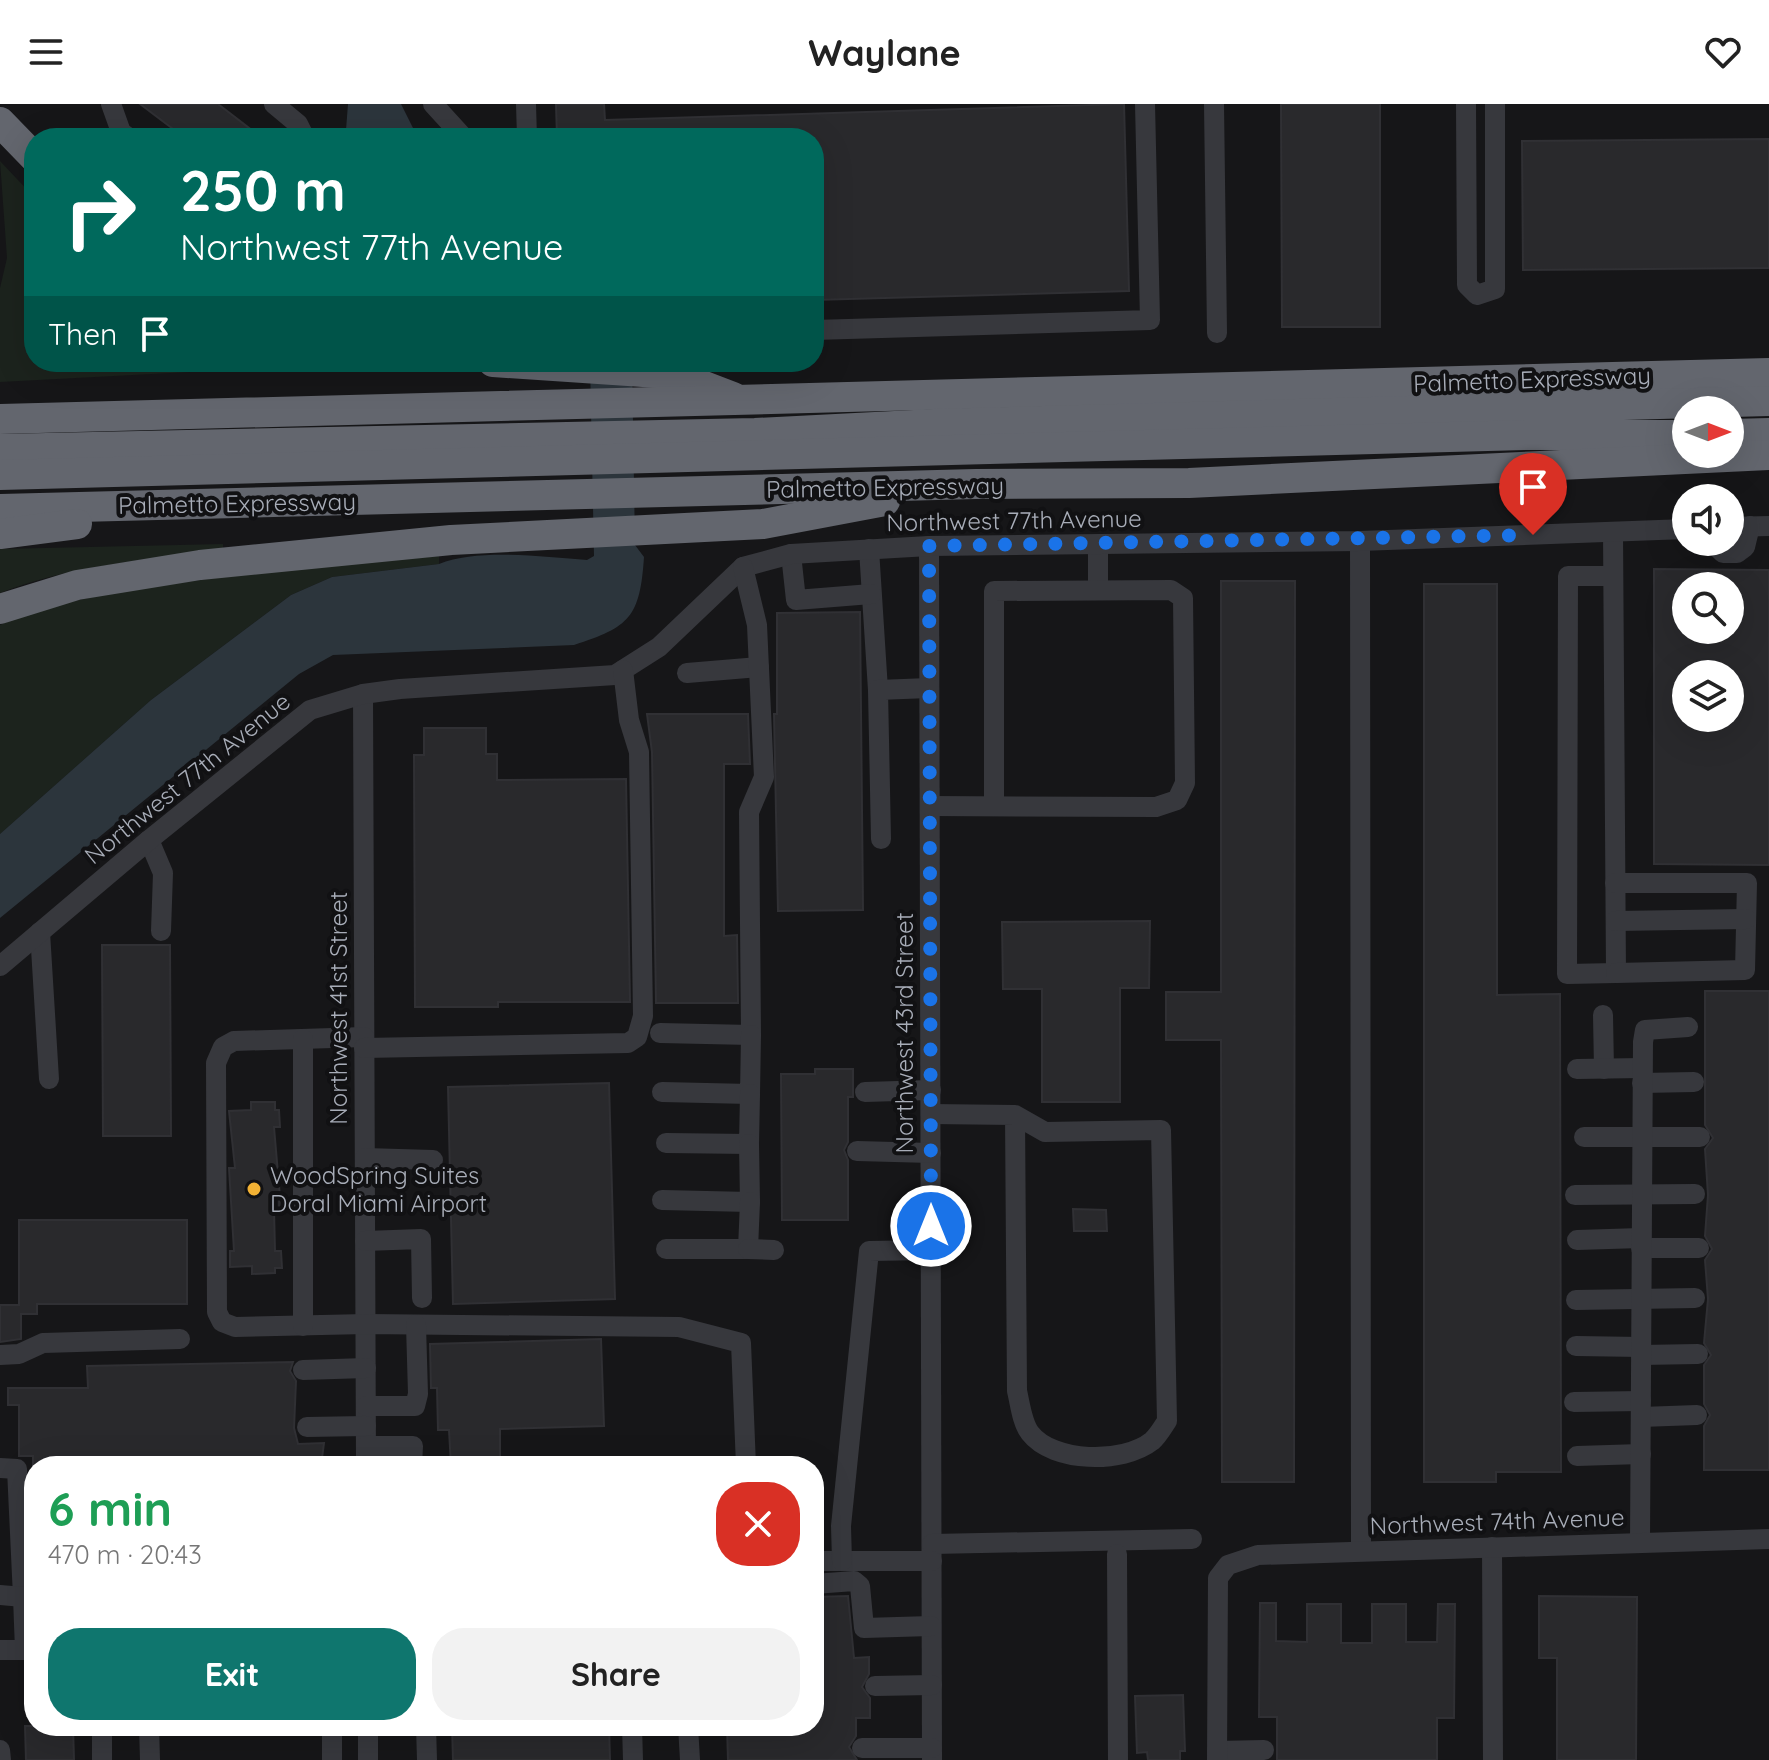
<!DOCTYPE html>
<html lang="en">
<head>
<meta charset="utf-8">
<style>
  :root { --surface:#fff; --page:#f2f2f2; --text:#222; --muted:#767676; --accent:#0f766e }
  body { margin:0; font-family:Quicksand,sans-serif; background:var(--page); color:var(--text); height:100vh; display:flex; flex-direction:column; font-size:30px; white-space:nowrap }
  * { box-sizing:border-box; margin:0 }
  p { font-size:26px; color:var(--muted) }
  .icon { flex:none; width:44px; height:44px; fill:none; stroke:currentColor; stroke-width:2; stroke-linecap:round; stroke-linejoin:round }
  .map { position:relative; flex:1; overflow:hidden }
  .panel { position:absolute; left:24px; top:1352px; width:800px; height:280px; display:flex; flex-direction:column; background:var(--surface); border-radius:32px; box-shadow:0 8px 32px #0002 }
  .panel>* { flex:none }
  .guide { position:absolute; left:24px; top:24px; width:800px; height:244px; border-radius:32px; box-shadow:0 8px 32px #0002; background:#00695c; color:#fff; overflow:hidden }
  .needle { width:52px; rotate:90deg }
  .tools { position:absolute; left:1672px; top:292px; display:grid; gap:16px }
  .tools a { display:grid; place-items:center; width:72px; height:72px; border-radius:50%; background:var(--surface); box-shadow:0 8px 32px #0002; font-size:40px }
  .pin { position:absolute; display:grid; place-items:center; width:68px; height:68px; color:#fff; margin:-82px -34px; border-radius:50% 50% 50% 0; rotate:-45deg; box-shadow:0 0 8px #0007 }
  .pin .icon { rotate:45deg }
  .me { position:absolute; width:88px; margin:-44px; rotate:0deg; stroke-linejoin:round; filter:drop-shadow(0 0 6px #0008) }
  .turn { display:flex; align-items:center; gap:28px; height:168px; padding:0 24px; font-size:36px }
  .turn .icon { width:104px; height:104px; stroke-width:2.5 }
  .turn b { display:block; font-size:56px; line-height:68px }
  .then { display:flex; align-items:center; height:76px; padding:0 24px; background:#0003; gap:16px; font-size:30px }
  .round { display:grid; place-items:center; flex:none; width:84px; height:84px; border-radius:32px; background:var(--page) }
  .summary { display:flex; align-items:center; justify-content:space-between; height:136px; padding:0 24px }
  h1 { font-size:48px; font-weight:700; line-height:60px; color:#1e9e55 }
  .primary-button { display:flex; gap:16px; margin-top:auto; padding:16px 24px }
  .primary-button a { flex:1; height:92px; border-radius:32px; background:var(--accent); color:#fff; font-size:32px; font-weight:700; line-height:92px; text-align:center }
  .primary-button a+a { background:var(--page); color:var(--text) }
  header { display:flex; justify-content:space-between; align-items:center; height:104px; padding:0 24px; background:var(--surface); font-size:36px; font-weight:700 }
  .map>svg:first-child { display:block }
</style>
</head>
<body>
<header><svg class="icon" aria-label="menu" viewBox="0 0 24 24"><path d="M4 6h16M4 12h16M4 18h16"/></svg>Waylane<svg class="icon" aria-label="heart" viewBox="0 0 24 24"><path d="M12 20l-8-8c-3-5 5-10 8-4 3-6 11-1 8 4z"/></svg></header>
<div class="map">
<svg width="1769" height="1656" viewBox="0 0 1769 1656">
  <rect width="100%" height="100%" fill="#161618"/>
  <g fill="#1c231d">
    <polygon points="0,57 34,93 34,258 274,258 282,263 0,278 0,184 7,154"/>
    <path d="M223,440V445C148,456 71,461 0,489V445Z"/>
    <path d="M439,452V460L332,473L291,491L151,596L0,730V521C51,499 105,490 159,482C252,467 345,460 439,452Z"/>
  </g>
  <g fill="#2c353c">
    <polygon points="348,0 401,0 418,34 349,34 346,26"/>
    <path d="M590,258H632L635,441L644,453C640,513 630,523 574,541L333,551L299,570L0,814V730L151,596L291,491L332,473L439,460C479,444 544,453 587,456L594,452Z"/>
  </g>
  <g fill="#29292c" stroke="#303034" stroke-width="2" fill-rule="evenodd">
    <polygon points="140,0 218,0 262,34 185,34"/>
    <polygon points="556,0 604,0 605,16 1124,0 1129,187 814,196 814,34 557,34"/>
    <polygon points="1281,0 1380,0 1380,223 1282,223"/>
    <polygon points="1769,35 1769,164 1523,166 1522,37"/>
    <path d="M1654,465L1769,466V761L1654,760ZM1686,482H1730V526H1686ZM1686,570H1730V614H1686Z"/>
    <polygon points="1221,477 1295,477 1294,1378 1222,1378 1221,936 1166,936 1166,888 1221,888"/>
    <polygon points="1424,480 1497,480 1497,891 1560,890 1561,1368 1496,1368 1496,1378 1424,1378"/>
    <polygon points="860,508 863,806 778,807 774,610 777,610 777,509"/>
    <polygon points="647,610 748,610 750,660 724,660 724,832 737,831 738,899 656,899 652,648"/>
    <polygon points="424,624 486,624 486,650 497,650 497,676 626,675 630,898 498,898 498,903 415,903 414,651 424,651"/>
    <polygon points="1150,817 1149,884 1120,884 1120,998 1042,998 1042,885 1003,885 1002,818"/>
    <polygon points="102,841 170,841 171,1032 103,1032"/>
    <polygon points="1705,887 1769,887 1769,1366 1704,1366 1704,1322 1710,1311 1704,1300 1704,1261 1711,1251 1704,1239 1708,1195 1705,1156 1712,1145 1705,1132 1708,1091 1705,1045 1713,1034 1705,1021"/>
    <polygon points="815,965 853,965 853,993 848,993 848,1038 844,1046 848,1056 848,1116 782,1116 781,970 815,970"/>
    <polygon points="609,979 615,1195 453,1200 448,983"/>
    <polygon points="251,998 275,998 275,1006 279,1006 280,1023 274,1023 281,1105 274,1106 275,1147 281,1147 282,1164 275,1164 275,1169 252,1170 252,1162 230,1163 230,1147 234,1147 229,1064 235,1064 229,1007 251,1006"/>
    <polygon points="1073,1105 1106,1106 1107,1127 1074,1127"/>
    <polygon points="19,1116 187,1116 187,1200 37,1200 37,1210 21,1210 21,1235 0,1238 0,1201 19,1201"/>
    <polygon points="601,1235 604,1322 500,1325 500,1362 451,1362 449,1326 438,1326 437,1284 431,1284 430,1240"/>
    <polygon points="293,1258 290,1267 296,1277 294,1324 298,1340 324,1339 321,1362 33,1362 33,1352 19,1352 19,1301 8,1301 8,1284 88,1284 87,1262"/>
    <polygon points="848,1492 854,1554 869,1553 869,1570 862,1583 870,1594 870,1614 856,1614 856,1632 849,1643 857,1656 728,1656 727,1622 814,1622 814,1493"/>
    <polygon points="1539,1492 1637,1493 1636,1656 1557,1656 1557,1554 1539,1554"/>
    <polygon points="1260,1499 1276,1499 1276,1537 1307,1538 1307,1500 1341,1500 1341,1539 1372,1539 1372,1500 1406,1500 1406,1538 1437,1538 1438,1500 1455,1500 1454,1614 1437,1614 1437,1656 1277,1656 1277,1613 1259,1613"/>
    <polygon points="1183,1591 1185,1647 1180,1647 1180,1656 1148,1656 1147,1648 1137,1649 1135,1592"/>
    <polygon points="25,1622 73,1622 74,1656 26,1656"/>
    <polygon points="452,1622 609,1622 610,1656 453,1656"/>
  </g>
  <g fill="none" stroke-linecap="round" stroke-linejoin="round">
    <g stroke="#37383d" stroke-width="20">
      <polyline points="111,0 121,28 129,34"/>
      <polyline points="274,0 298,20 305,34"/>
      <polyline points="433,0 464,34"/>
      <polyline points="526,0 527,34"/>
      <polyline points="1214,0 1217,229"/>
      <polyline points="1466,0 1467,181 1477,191 1495,185 1495,0"/>
      <polyline points="814,226 1150,216 1145,0"/>
      <polyline points="1730,423 1769,422"/>
      <polyline points="1613,428 1616,869 1567,870 1568,472 1613,472"/>
      <polyline points="1360,437 1361,1447"/>
      <polyline points="1712,438 1723,449 1737,449 1745,443 1750,422"/>
      <polyline points="1098,440 1098,486"/>
      <polyline points="929,442 932,1656"/>
      <polyline points="869,445 878,586"/>
      <polyline points="791,450 796,496 871,490"/>
      <polyline points="687,569 759,563"/>
      <polyline points="363,590 366,1362"/>
      <polyline points="930,702 1156,703 1177,696 1185,679 1183,494 1171,486 994,487 994,702"/>
      <polyline points="881,735 878,586 929,584"/>
      <polyline points="149,736 163,769 161,827"/>
      <polyline points="1615,779 1747,779 1745,866 1616,869"/>
      <polyline points="1616,817 1746,815"/>
      <polyline points="40,828 49,975"/>
      <polyline points="0,862 149,736 310,606 363,590 400,585 615,571 659,543 743,463 791,450 929,442 1360,437 1686,425"/>
      <polyline points="1603,911 1604,965"/>
      <polyline points="660,929 751,931 749,708 764,673 757,521 743,463"/>
      <polyline points="364,933 234,937 223,943 216,959 217,1208 222,1218 235,1223 366,1220 679,1223 741,1239 746,1362"/>
      <polyline points="303,935 303,1222"/>
      <polyline points="364,944 628,939 637,933 643,912 639,648 629,616 623,566"/>
      <polyline points="1577,965 1642,964"/>
      <polyline points="1642,979 1694,978"/>
      <polyline points="662,988 750,990 751,931"/>
      <polyline points="865,988 931,986"/>
      <path d="M931,1010L1015,1011L1045,1028L1161,1026L1167,1317C1163,1323 1158,1332 1152,1337C1123,1360 1053,1359 1030,1329C1022,1319 1020,1299 1017,1287L1015,1011"/>
      <polyline points="1584,1033 1700,1033"/>
      <polyline points="666,1039 749,1040 750,990"/>
      <polyline points="857,1047 931,1049"/>
      <polyline points="365,1054 433,1056"/>
      <polyline points="1575,1091 1695,1090"/>
      <polyline points="662,1096 750,1098 749,1040"/>
      <polyline points="1577,1136 1641,1134"/>
      <polyline points="365,1137 421,1135 422,1194"/>
      <polyline points="1641,1144 1699,1144"/>
      <polyline points="666,1145 748,1145 750,1098"/>
      <polyline points="748,1145 774,1146"/>
      <polyline points="1576,1196 1695,1194"/>
      <polyline points="1576,1242 1641,1243"/>
      <polyline points="0,1251 19,1250 43,1239 180,1235"/>
      <polyline points="1641,1251 1698,1250"/>
      <polyline points="303,1266 366,1264"/>
      <polyline points="1574,1298 1641,1297"/>
      <polyline points="366,1302 415,1302 418,1290 416,1221"/>
      <polyline points="1641,1313 1697,1311"/>
      <polyline points="307,1323 366,1322"/>
      <polyline points="366,1342 413,1342 412,1362"/>
      <polyline points="1577,1352 1641,1350"/>
      <polyline points="0,1364 17,1365 23,1493 34,1492"/>
      <polyline points="1640,1438 1643,938 1645,926 1688,923"/>
      <polyline points="932,1440 1192,1435"/>
      <polyline points="1492,1443 1493,1656"/>
      <polyline points="1117,1450 1118,1656"/>
      <polyline points="814,1457 932,1457"/>
      <polyline points="842,1457 841,1422 869,1147 931,1146"/>
      <polyline points="814,1480 854,1477 860,1482 864,1524 931,1522"/>
      <polyline points="0,1491 23,1493 25,1546 0,1546"/>
      <polyline points="875,1582 932,1581"/>
      <polyline points="102,1622 102,1656"/>
      <polyline points="149,1622 150,1656"/>
      <polyline points="332,1622 332,1656"/>
      <polyline points="368,1622 368,1656"/>
      <polyline points="426,1622 427,1656"/>
      <polyline points="632,1622 633,1656"/>
      <polyline points="688,1622 690,1656"/>
      <polyline points="862,1644 932,1644"/>
      <polyline points="0,1646 1,1656"/>
      <polyline points="1217,1647 1264,1646"/>
      <polyline points="1217,1656 1218,1474 1228,1461 1258,1451 1769,1435"/>
    </g>
    <g stroke="#63666e" stroke-width="30">
      <polyline points="0,18 34,53"/>
      <polyline points="493,258 673,270 733,293"/>
      <polyline points="0,315 1769,269"/>
      <polyline points="1730,330 1769,329"/>
      <polyline points="0,345 755,329 934,320 1769,297"/>
      <polyline points="0,371 1526,331 1686,331"/>
      <polyline points="0,405 976,380 1189,379 1769,351"/>
      <polyline points="0,430 77,420"/>
      <polyline points="0,505 77,481 200,461 451,436 763,420 885,397"/>
    </g>
  </g>
  <g fill="none" stroke-linecap="round" stroke-linejoin="round">
    <polyline stroke="#1a73e8" stroke-width="14" stroke-dasharray="0 25.2" points="931,1122 929,442 1533,431"/>
  </g>
  <circle fill="#f2b134" stroke="#111113" stroke-width="3" cx="254" cy="1085" r="8"/>
  <g text-anchor="middle" dominant-baseline="central" stroke-width="8" stroke-linejoin="round" paint-order="stroke">
    <g font-size="24" fill="#a8adb8" stroke="#111113">
      <text transform="translate(1532 275) rotate(-2)">Palmetto Expressway</text>
      <text transform="translate(885 383) rotate(-1)">Palmetto Expressway</text>
      <text transform="translate(237 399) rotate(-1)">Palmetto Expressway</text>
      <text transform="translate(1014 416) rotate(-1)">Northwest 77th Avenue</text>
      <text transform="translate(187 674) rotate(-39)">Northwest 77th Avenue</text>
      <text transform="translate(338 904) rotate(-90)">Northwest 41st Street</text>
      <text transform="translate(904 929) rotate(-90)">Northwest 43rd Street</text>
      <text transform="translate(1497 1417) rotate(-2)">Northwest 74th Avenue</text>
    </g>
    <g font-size="24" fill="#a8adb8" stroke="#111113" text-anchor="start">
      <text x="270" y="1071">WoodSpring Suites<tspan x="270" dy="28">Doral Miami Airport</tspan></text>
    </g>
  </g>
</svg>
<div class="tools">
<a><svg class="needle" viewBox="-14 -14 28 28"><path d="M0-13l5 13h-10z" fill="#e53935"/><path d="M0 13l5-13h-10z" fill="#767676"/></svg></a>
<a><svg class="icon" aria-label="sound" viewBox="0 0 24 24"><path d="M4 9h4l5-4v14l-5-4H4zM17 9q2 3 0 6"/></svg></a>
<a><svg class="icon" aria-label="search" viewBox="0 0 24 24"><circle cx="10" cy="10" r="6"/><path d="M15 15l6 6"/></svg></a>
<a><svg class="icon" aria-label="layers" viewBox="0 0 24 24"><path d="M12 4l9 5-9 5-9-5zM3 14l9 5 9-5"/></svg></a>
</div>
<div class="pin" style="left:1533px;top:431px;background:#d93025"><svg class="icon" aria-label="arrive" viewBox="0 0 24 24"><path d="M6 21V4h12l-3 4 3 4H6"/></svg></div>
<svg class="me" style="left:931px;top:1122px" viewBox="-20 -20 40 40"><circle r="17" fill="#1a73e8" stroke="#fff" stroke-width="3"/><path d="M0-11L8 9 0 5-8 9z" fill="#fff"/></svg>
<div class="guide">
<div class="turn"><svg class="icon" aria-label="right" viewBox="0 0 24 24"><path d="M7 20v-9h11M14 6l5 5-5 5"/></svg><div><b>250 m</b>Northwest 77th Avenue</div></div>
<div class="then">Then<svg class="icon" aria-label="arrive" viewBox="0 0 24 24"><path d="M6 21V4h12l-3 4 3 4H6"/></svg></div>
</div>
<section class="panel">
<div class="summary"><div><h1>6 min</h1><p>470 m · 20:43</p></div><a class="round" style="background:#d93025;color:#fff"><svg class="icon" aria-label="close" viewBox="0 0 24 24"><path d="M6 6l12 12M18 6L6 18"/></svg></a></div>
<div class="primary-button"><a>Exit</a><a>Share</a></div>
</section>
</div>
</body>
</html>
